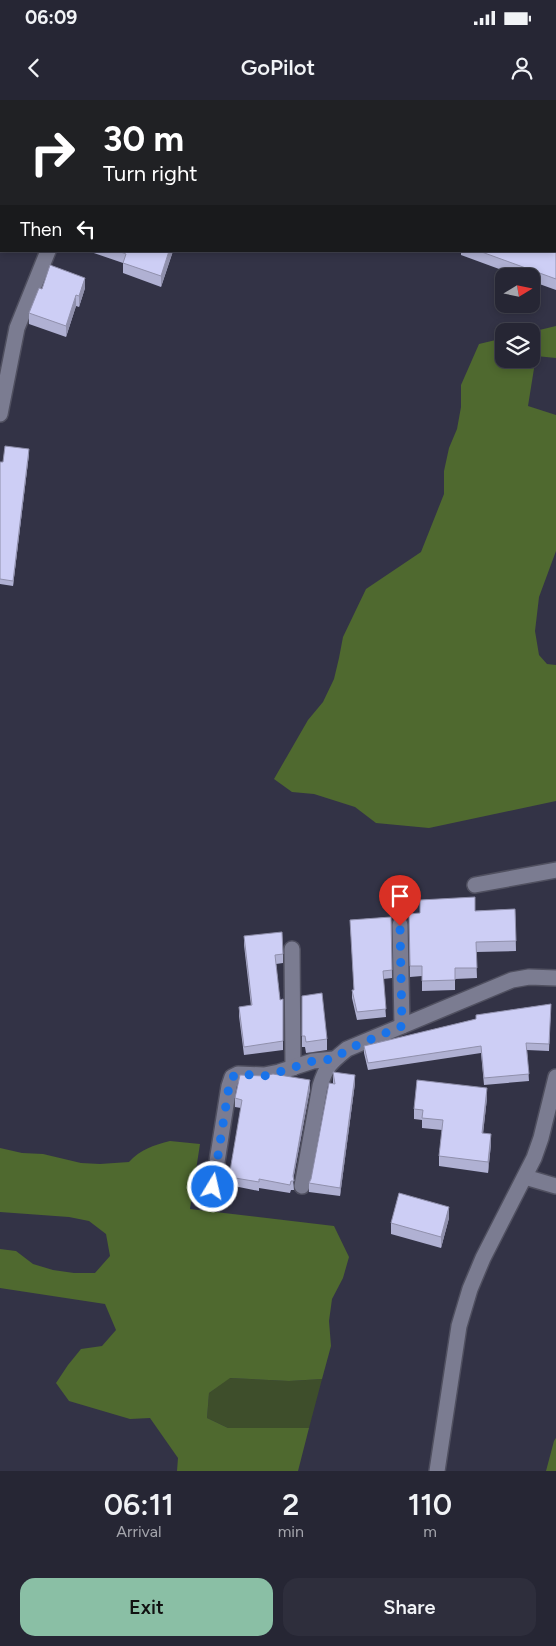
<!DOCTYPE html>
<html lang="en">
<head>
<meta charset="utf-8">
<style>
  :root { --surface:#262634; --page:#2e2e3c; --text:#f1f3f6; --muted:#a4a5ac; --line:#42434f; --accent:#8abfa5 }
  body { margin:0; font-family:Figtree,sans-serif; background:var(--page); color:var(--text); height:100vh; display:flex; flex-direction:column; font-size:19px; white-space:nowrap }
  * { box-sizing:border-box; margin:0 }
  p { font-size:16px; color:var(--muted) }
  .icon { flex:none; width:28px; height:28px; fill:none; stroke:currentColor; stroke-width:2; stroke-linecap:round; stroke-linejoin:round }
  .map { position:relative; height:1371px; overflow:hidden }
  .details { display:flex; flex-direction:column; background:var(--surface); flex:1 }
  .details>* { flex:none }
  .banner { position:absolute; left:0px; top:0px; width:556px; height:152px; box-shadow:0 2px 8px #0003,0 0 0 1px var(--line); background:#202124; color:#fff; overflow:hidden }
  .needle { width:32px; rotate:80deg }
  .buttons { position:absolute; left:495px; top:168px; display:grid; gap:10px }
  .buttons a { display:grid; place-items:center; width:45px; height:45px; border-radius:10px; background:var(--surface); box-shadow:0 2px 8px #0003,0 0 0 1px var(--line); font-size:25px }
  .pin { position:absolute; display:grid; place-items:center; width:42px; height:42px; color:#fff; margin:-51px -21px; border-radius:50% 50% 50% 0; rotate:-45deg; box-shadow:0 0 5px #0007 }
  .pin .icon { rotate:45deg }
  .me { position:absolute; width:55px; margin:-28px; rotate:9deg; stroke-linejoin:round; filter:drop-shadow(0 0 4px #0008) }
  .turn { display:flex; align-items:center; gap:18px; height:105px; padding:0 20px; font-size:22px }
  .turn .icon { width:65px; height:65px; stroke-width:2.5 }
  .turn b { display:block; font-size:35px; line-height:42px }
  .then { display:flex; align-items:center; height:48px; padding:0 20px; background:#0003; gap:10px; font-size:19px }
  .eta { display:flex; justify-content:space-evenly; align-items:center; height:85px; text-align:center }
  .eta b { font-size:30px; font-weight:600; line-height:35px }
  .cta { display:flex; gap:10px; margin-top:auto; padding:10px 20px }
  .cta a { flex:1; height:58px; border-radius:15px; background:var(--accent); color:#111; font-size:20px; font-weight:600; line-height:58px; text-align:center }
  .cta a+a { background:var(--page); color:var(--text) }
  .status { display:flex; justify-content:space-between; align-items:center; height:35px; padding:0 25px; background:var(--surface); direction:ltr }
  .status svg { height:14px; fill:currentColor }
  header { display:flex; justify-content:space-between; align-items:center; height:65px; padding:0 20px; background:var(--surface); font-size:22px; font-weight:600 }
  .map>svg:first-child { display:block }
</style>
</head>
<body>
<div class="status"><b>06:09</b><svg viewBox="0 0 49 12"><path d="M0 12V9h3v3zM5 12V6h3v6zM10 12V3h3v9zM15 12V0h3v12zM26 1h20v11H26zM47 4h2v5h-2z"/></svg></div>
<header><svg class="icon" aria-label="back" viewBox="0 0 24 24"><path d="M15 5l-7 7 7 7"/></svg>GoPilot<svg class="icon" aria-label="person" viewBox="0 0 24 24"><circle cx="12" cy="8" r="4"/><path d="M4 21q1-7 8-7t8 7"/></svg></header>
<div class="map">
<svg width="556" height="1371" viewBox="0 0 556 1371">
  <rect width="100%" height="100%" fill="#333346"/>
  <polygon fill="#3e4e2b" points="229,1278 289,1281 322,1279 309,1328 228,1328 207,1318 209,1293"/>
  <g fill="#4f692f">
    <polygon points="556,226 556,258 536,256 528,306 556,315 556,451 539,497 535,531 539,555 547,564 556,565 556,701 429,728 376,723 355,707 314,694 292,692 274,679 308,620 323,602 334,579 339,558 343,537 366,489 421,452 444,394 444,371 449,348 457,329 461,307 461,285 479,244 504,238 504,259 531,259 531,232"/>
    <path d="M170,1041L200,1044L190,1109L334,1126L349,1157L343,1178L332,1199L329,1221L331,1246L322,1279L289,1281L230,1278L209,1293L207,1318L228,1328H309L298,1371H177L178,1358L150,1318L130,1319L69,1301L56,1283L68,1265L81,1249L102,1246L116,1230L105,1204L0,1188V1149L16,1151L33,1164L53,1170L74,1173H95L110,1156L106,1134L89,1121L69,1117L0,1112V1048L22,1053L43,1054L81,1063L100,1064L129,1062C141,1049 154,1045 170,1041Z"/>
    <polygon points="556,1338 556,1371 546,1371 554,1341"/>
  </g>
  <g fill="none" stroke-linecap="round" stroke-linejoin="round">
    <defs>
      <g id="minor">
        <polyline points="106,1 106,0"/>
        <polyline points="0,314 17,228 48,151"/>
        <polyline points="475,785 556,770"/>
        <polyline points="400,825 402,926"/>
        <polyline points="292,849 293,968"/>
        <polyline points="525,1077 556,1086"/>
        <path d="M302,1086L320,986C326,966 331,962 347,949L512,880L529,877L556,878"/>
        <polyline points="213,1087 229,986 232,977 238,974 264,975 279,972 313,961 334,959"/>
        <polyline points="437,1371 459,1226 470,1189 483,1158 534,1058 541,1038 556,977"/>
      </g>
    </defs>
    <use href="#minor" stroke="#505060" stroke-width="18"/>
    <use href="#minor" stroke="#7b7c91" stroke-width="15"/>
  </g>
  <g fill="#b0b1d3">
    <polygon points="524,0 556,0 556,18 555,18 555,1 524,1"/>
    <polygon points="555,28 556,28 556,125 555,124"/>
    <polygon points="556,132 556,190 531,181 531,176 518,176 461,155 461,151 555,151"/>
    <polygon points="88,151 173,151 161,187 123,173 123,163"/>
    <polygon points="85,188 79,207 76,206 66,237 29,224 29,213 42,189"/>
    <polygon points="29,354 13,486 0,484 0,362 3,362"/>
    <polygon points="515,809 516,851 476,852 477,878 455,879 455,890 422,891 422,876 410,877 409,814"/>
    <polygon points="391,817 392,878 383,879 386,917 357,920 352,898 352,890 354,890 350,820"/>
    <polygon points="244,836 283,854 283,863 276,864 280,900 283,899 283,950 244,955 239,916 239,907 251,906 244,845"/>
    <polygon points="302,896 327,939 327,950 306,953 305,947 302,947"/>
    <polygon points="551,904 549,951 527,950 529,981 484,985 481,953 368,970 364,953 364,946 476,919 476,915"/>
    <polygon points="333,972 355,983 340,1096 309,1092 309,1083 311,1079 333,984"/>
    <polygon points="264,976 310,989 293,1080 294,1090 291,1090 290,1093 259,1088 259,1091 229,1085 229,1077 241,1008 235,1007 235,998"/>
    <polygon points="487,998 483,1033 491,1044 488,1073 439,1066 439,1056 442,1030 422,1028 422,1020 414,1019 414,1009"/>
    <polygon points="449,1118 441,1148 391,1134 391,1123"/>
  </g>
  <g fill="#9090ac">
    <polygon points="169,151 173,151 161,187 161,176"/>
    <polygon points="85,178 85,188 79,207 79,196"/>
    <polygon points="76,195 76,206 66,237 66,226"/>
    <polygon points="29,349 29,354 13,486 13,481"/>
    <polygon points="355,975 355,983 340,1096 340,1088"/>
    <polygon points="310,980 310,989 293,1081 293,1076"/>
    <polygon points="487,988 487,998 482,1043 482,1033"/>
    <polygon points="491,1034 491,1044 488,1073 488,1062"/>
    <polygon points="449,1107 449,1118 441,1148 441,1137"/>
  </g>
  <g fill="#cdcef5" stroke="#9090ac">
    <polygon points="116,0 197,0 200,1 116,1"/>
    <polygon points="543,0 556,0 556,5 555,5 555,1 546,1"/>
    <rect x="555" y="28" width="1" height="86"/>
    <polygon points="555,131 556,132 556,179 479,151 555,151"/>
    <polygon points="118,151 169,151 161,176 123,163 126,154"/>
    <polygon points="50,165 85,178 79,196 76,195 66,226 29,213 39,188 42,189"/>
    <polygon points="5,346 29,349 13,481 0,479 0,362 3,362"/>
    <polygon points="475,797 475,811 515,809 516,841 476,842 477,868 455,868 455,880 422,881 422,866 410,866 409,814 420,813 420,800"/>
    <polygon points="391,817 392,870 383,871 386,909 357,912 352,890 354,890 350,820"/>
    <polygon points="282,832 283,854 275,855 280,900 283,899 283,941 244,947 239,907 252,905 244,836"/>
    <polygon points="322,893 327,939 306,942 305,936 302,936 302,896"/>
    <polygon points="551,904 549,944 526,943 529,974 484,978 481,946 368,963 364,946 476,919 476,915"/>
    <polygon points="333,972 355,975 340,1088 309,1083 311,1079 329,983 335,984"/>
    <polygon points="273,974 310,980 293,1076 294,1081 291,1081 290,1085 259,1079 259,1082 229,1077 242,1000 235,998 240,975 264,976"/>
    <polygon points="417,980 487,988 482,1033 491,1034 488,1062 439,1056 443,1020 422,1018 423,1010 414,1009"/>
    <polygon points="399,1093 449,1107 441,1137 391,1123"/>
  </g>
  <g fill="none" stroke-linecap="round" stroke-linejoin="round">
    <polyline stroke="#1a73e8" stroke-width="9" stroke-dasharray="0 16.2" points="213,1087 229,986 232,977 238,974 264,976 279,972 313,961 334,959 348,949 402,926 400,826"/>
  </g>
</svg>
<div class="buttons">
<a><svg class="needle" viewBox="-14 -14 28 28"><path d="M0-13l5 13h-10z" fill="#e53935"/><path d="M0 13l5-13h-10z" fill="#a4a5ac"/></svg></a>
<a><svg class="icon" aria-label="layers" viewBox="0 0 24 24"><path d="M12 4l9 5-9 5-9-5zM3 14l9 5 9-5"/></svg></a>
</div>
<div class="pin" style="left:400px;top:826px;background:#d93025"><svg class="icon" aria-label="arrive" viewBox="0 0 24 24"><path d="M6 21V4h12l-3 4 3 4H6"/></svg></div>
<svg class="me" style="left:213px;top:1087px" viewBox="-20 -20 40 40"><circle r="17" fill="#1a73e8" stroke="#fff" stroke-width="3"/><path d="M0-11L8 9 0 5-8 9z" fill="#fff"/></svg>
<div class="banner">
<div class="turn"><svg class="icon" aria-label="right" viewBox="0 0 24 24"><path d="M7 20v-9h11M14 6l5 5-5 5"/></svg><div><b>30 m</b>Turn right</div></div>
<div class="then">Then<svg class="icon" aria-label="left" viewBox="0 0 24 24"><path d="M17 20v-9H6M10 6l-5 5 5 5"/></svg></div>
</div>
</div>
<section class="details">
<div class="eta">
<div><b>06:11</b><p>Arrival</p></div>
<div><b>2</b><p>min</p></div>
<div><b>110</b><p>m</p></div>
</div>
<div class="cta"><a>Exit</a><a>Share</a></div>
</section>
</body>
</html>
